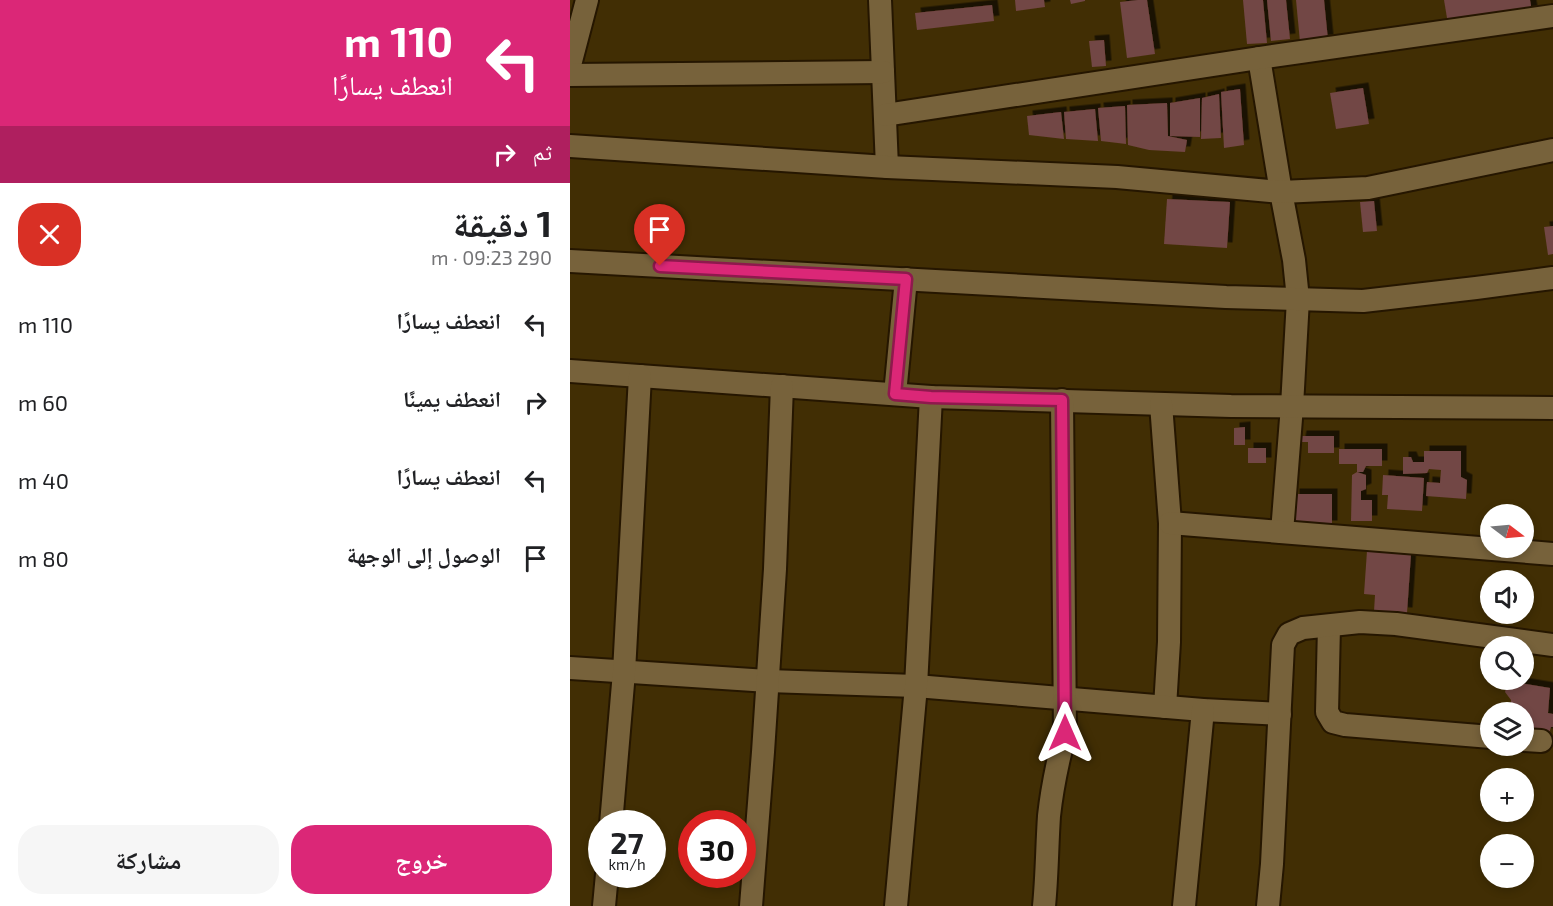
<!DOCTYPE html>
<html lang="ar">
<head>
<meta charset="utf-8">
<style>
  :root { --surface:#fff; --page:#f6f6f6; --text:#202124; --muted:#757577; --accent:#db2777 }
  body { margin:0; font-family:"Exo 2","Noto Naskh Arabic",sans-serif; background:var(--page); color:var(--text); direction:rtl; height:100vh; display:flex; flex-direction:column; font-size:22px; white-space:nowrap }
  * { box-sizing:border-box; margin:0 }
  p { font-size:20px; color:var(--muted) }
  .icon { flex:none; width:33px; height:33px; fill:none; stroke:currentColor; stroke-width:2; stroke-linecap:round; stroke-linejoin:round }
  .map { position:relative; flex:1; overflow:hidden; direction:ltr }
  .sheet { display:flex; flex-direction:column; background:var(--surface); width:570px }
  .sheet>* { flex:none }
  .top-card { background:#db2777; color:#fff; overflow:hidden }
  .needle { width:39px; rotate:106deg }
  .controls { position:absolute; left:910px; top:504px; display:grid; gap:12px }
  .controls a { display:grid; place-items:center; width:54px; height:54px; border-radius:50%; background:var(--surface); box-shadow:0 3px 9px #0003; font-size:30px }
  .speed { position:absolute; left:18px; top:810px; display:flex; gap:12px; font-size:30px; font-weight:700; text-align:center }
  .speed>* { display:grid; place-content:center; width:78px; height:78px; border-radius:50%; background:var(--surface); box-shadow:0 3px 9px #0003; line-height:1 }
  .speed small { font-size:15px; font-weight:400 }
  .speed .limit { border:9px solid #d22; background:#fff; color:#111 }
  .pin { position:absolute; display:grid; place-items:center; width:51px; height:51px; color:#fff; margin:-62px -26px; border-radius:50% 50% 50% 0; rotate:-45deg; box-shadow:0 0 6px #0007 }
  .pin .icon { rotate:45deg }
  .me { position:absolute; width:66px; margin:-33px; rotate:0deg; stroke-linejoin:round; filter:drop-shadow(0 0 4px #0008) }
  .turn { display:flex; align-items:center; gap:21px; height:126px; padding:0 18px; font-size:27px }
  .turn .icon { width:78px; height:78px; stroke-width:2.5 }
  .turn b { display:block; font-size:42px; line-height:51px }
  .then { display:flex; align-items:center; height:57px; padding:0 18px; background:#0003; gap:12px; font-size:22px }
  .round { display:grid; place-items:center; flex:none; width:63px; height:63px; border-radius:24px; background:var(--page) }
  .headline { display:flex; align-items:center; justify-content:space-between; height:102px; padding:0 18px }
  h1 { font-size:36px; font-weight:700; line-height:45px }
  .action { display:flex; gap:12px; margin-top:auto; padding:12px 18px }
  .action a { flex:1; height:69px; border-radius:24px; background:var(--accent); color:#fff; font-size:24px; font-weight:700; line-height:69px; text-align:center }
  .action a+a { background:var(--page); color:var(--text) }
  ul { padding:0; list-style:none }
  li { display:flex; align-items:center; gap:18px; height:78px; padding:0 18px }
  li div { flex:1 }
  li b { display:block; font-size:22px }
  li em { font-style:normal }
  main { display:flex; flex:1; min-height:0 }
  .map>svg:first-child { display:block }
</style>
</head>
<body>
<main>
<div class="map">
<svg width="983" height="906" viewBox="0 0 983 906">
  <defs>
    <filter id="shadow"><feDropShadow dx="5.5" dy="-5.5" stdDeviation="0" flood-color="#0009"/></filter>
  </defs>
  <rect width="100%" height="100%" fill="#412e04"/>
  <g fill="#724644" filter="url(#shadow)">
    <polygon points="445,0 474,0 475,7 446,11"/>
    <polygon points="500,0 515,0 515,1 501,4"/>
    <polygon points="568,0 577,0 585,54 557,58 550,2"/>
    <polygon points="673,0 693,0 697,43 677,44"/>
    <polygon points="697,0 716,0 720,39 701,41"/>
    <polygon points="726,0 754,0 758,40 730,42"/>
    <polygon points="874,0 960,0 962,11 878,24"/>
    <polygon points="422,5 424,21 347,30 345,13"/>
    <polygon points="534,40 536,66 522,67 519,41"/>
    <polygon points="793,88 799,124 766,129 760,93"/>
    <polygon points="670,89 674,145 654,148 651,92"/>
    <polygon points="649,94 651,138 631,139 632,98"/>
    <polygon points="630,98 630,137 600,136 600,103"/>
    <polygon points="597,103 598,136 617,140 615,152 579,150 558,145 557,105"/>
    <polygon points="555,106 556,144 531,141 528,108"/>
    <polygon points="525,109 528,141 496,139 494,112"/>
    <polygon points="491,112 494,139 459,135 457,116"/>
    <polygon points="597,199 660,202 657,248 594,244"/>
    <polygon points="804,201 807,231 793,232 790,202"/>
    <polygon points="983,226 983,254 978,255 974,227"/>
    <polygon points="675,427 675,445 664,445 664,428"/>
    <polygon points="731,436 764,436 764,453 738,453 738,442 730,442"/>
    <rect x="678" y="448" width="18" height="15"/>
    <polygon points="769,449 812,449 812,466 796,466 793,472 787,472 787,464 769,464"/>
    <polygon points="854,451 891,451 891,477 897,480 896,499 856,496 857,482 870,483 871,470 859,469 857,473 833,474 833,457 841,457 843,462 854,462"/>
    <polygon points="787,472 796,475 796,489 791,491 791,500 802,500 802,521 781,521 782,475"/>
    <polygon points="813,475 854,478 852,511 817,509 818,495 812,495"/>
    <rect x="724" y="494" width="38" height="32"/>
    <polygon points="797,551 841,554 837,613 804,611 805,595 794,594"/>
    <polygon points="938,681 980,688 978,713 983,714 983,727 981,727 979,734 954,729 954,712 940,712 941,700 935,692"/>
  </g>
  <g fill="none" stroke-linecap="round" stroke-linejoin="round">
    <defs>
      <g id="street">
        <polyline points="310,0 317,167"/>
        <polyline points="689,58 711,192 724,260 728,299 722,406 712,532"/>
        <polyline points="0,65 17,0"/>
        <polyline points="0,75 313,72"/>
        <polyline points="315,115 689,58 983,16"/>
        <polyline points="0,146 317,167 547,177 711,192 798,188 983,150"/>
        <polyline points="0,261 656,297 793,301 906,288 983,278"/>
        <polyline points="0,371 361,397 661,406 983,408"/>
        <polyline points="325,394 336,279"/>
        <polyline points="591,404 600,523 599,642 595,707"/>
        <polyline points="600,523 983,554"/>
        <polyline points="759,626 757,712 763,722 775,725 921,737"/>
        <polyline points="0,668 198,681 346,686 633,710 710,714"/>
        <polyline points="954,740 971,741"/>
        <polyline points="41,824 54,672 70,376"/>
        <polyline points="34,906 37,874"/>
        <polyline points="181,906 193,752 205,569 212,386"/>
        <polyline points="326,906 346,686 361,397"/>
        <path d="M474,906C477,876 477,846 479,816C482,788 488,760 495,733L492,400"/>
        <polyline points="614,906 633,710"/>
        <polyline points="698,906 702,864 713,645 719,634 733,628 790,622 826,624 983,645"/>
      </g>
    </defs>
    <use href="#street" stroke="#251600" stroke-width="26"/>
    <use href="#street" stroke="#77623b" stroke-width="22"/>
  </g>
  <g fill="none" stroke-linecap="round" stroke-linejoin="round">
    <defs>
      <polyline id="route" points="90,266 336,279 325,394 361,397 492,400 495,733"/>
    </defs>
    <use href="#route" stroke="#8e194d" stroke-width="15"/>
    <use href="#route" stroke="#db2777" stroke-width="10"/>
  </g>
</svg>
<div class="controls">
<a><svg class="needle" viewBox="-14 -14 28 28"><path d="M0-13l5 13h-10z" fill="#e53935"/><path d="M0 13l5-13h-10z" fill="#757577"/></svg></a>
<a><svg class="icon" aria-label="sound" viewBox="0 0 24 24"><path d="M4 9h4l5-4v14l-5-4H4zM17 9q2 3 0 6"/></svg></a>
<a><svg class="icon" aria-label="search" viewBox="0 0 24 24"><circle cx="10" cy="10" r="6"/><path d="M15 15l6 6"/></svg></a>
<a><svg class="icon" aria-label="layers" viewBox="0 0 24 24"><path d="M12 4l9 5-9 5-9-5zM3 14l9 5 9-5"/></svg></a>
<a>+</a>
<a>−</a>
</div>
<div class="speed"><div>27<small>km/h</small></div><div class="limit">30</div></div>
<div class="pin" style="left:90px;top:266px;background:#d93025"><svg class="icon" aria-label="arrive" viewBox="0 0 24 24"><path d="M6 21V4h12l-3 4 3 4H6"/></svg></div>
<svg class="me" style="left:495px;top:733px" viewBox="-20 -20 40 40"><path d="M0-17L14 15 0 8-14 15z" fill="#db2777" stroke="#fff" stroke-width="4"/></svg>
</div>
<section class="sheet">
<div class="top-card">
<div class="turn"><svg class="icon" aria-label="left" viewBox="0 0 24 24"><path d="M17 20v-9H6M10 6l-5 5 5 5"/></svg><div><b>110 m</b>انعطف يسارًا</div></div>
<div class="then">ثم<svg class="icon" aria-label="right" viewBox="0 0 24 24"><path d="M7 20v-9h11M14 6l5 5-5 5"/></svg></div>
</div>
<div class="headline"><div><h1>1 دقيقة</h1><p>290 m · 09:23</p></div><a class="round" style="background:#d93025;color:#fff"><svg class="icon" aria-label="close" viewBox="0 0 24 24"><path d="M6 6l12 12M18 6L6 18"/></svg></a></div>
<ul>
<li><svg class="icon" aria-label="left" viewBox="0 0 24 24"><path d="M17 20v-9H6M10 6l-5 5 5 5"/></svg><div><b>انعطف يسارًا</b></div><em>110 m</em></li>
<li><svg class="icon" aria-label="right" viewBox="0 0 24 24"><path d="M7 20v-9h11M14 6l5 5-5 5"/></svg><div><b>انعطف يمينًا</b></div><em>60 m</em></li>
<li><svg class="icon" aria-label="left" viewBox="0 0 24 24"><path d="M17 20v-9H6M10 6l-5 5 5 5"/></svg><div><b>انعطف يسارًا</b></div><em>40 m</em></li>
<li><svg class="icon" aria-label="arrive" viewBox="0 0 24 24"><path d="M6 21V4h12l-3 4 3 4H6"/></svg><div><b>الوصول إلى الوجهة</b></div><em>80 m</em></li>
</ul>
<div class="action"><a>خروج</a><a>مشاركة</a></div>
</section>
</main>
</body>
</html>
